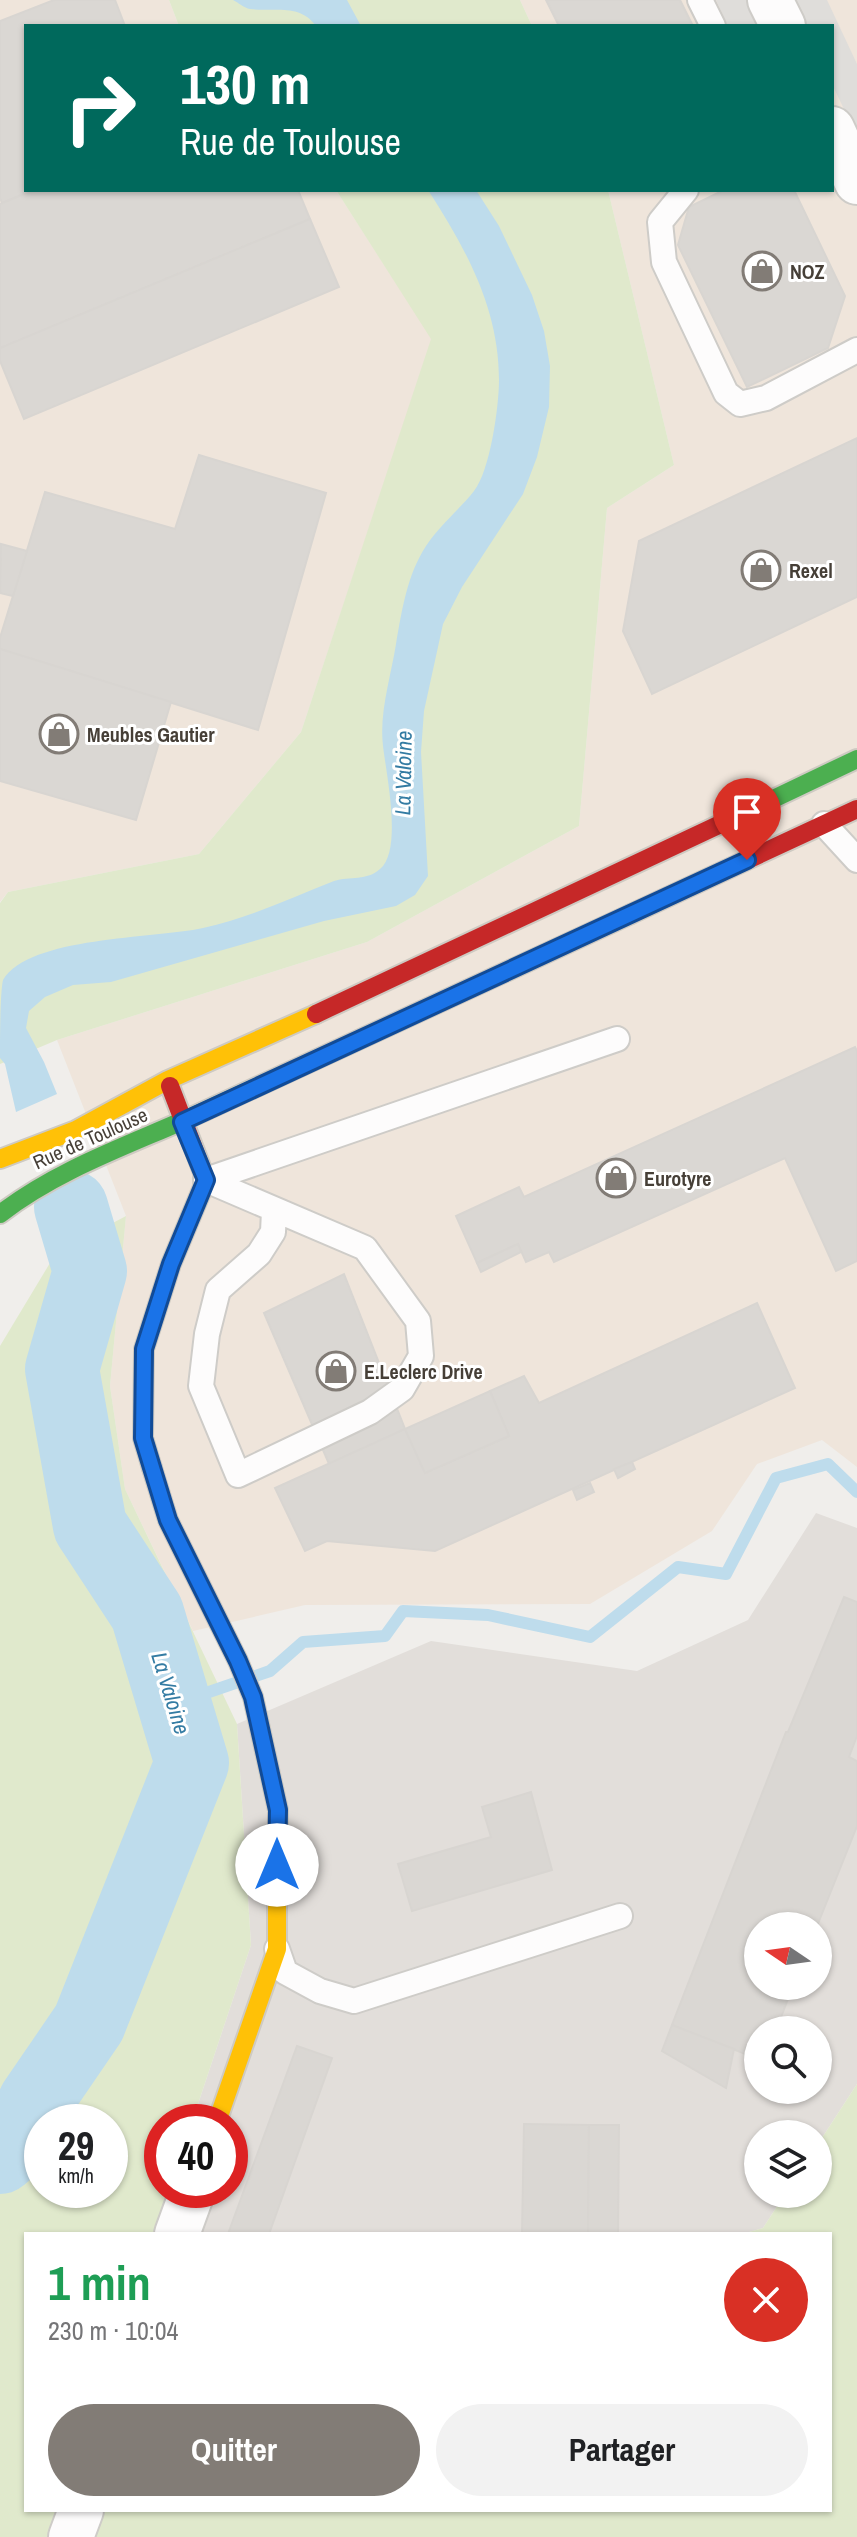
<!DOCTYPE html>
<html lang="fr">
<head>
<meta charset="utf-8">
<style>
  :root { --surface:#fff; --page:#f2f2f2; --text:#202124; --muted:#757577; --accent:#827c76 }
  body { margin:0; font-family:"Archivo Narrow",sans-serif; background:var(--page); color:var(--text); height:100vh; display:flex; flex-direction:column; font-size:30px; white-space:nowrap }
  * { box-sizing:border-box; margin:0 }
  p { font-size:26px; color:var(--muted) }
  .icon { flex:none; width:44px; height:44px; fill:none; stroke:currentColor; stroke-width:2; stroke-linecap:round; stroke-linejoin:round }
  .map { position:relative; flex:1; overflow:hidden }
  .drawer { position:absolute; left:24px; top:2232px; width:808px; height:280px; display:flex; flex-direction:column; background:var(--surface); border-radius:0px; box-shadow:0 2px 6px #0004 }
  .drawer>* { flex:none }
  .guide { position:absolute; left:24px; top:24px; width:810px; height:168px; border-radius:0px; box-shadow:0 2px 6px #0004; background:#00695c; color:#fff; overflow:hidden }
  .needle { width:52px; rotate:283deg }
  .tools { position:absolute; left:744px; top:1912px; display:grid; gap:16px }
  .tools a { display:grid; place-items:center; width:88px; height:88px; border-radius:50%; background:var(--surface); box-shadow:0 2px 6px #0004; font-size:40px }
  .speed { position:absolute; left:24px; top:2104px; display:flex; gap:16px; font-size:40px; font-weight:700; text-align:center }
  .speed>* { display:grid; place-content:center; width:104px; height:104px; border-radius:50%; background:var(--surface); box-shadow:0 2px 6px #0004; line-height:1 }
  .speed small { font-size:20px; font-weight:400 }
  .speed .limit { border:12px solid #d22; background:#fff; color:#111 }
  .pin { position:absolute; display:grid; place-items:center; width:68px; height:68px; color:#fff; margin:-82px -34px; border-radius:50% 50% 50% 0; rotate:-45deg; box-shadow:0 0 8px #0007 }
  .pin .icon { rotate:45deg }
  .me { position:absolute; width:88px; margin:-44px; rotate:0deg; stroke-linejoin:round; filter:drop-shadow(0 0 6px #0008) }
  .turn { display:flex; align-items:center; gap:28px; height:168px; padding:0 24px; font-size:36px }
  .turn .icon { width:104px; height:104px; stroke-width:2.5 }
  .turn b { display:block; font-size:56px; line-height:68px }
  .round { display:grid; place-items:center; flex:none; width:84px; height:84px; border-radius:42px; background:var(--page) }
  .head { display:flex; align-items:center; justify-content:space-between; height:136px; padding:0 24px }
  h1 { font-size:48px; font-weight:700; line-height:60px; color:#1e9e55 }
  .action { display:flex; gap:16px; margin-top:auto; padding:16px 24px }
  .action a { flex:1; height:92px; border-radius:48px; background:var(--accent); color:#fff; font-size:32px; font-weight:700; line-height:92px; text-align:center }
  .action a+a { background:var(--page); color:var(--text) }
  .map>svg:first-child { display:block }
</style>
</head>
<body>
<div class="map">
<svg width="857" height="2537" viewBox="0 0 857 2537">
  <rect width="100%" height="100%" fill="#f0eeeb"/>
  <g fill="#efe5db">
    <polygon points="0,0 169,0 179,26 26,26 26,190 336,190 432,339 301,732 199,854 8,892 0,902"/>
    <polygon points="520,0 857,0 857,1467 822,1440 757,1464 712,1531 590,1604 305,1605 193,1631 125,1489 110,1386 126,1216 57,1040 367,942 579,826 607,508 674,465 608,190 832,190 832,26 532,26"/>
  </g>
  <path fill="#e2deda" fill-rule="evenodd" d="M816,1513L857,1528V2084L818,2144V2134H758V2194H785L763,2228L742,2234H154L169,2190H230V2122H192L251,1945L237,1724L431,1641L637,1671L748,1620ZM758,1926H818V1986H758ZM758,2030H818V2090H758Z"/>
  <g fill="#e0e9cc" fill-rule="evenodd">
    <polygon points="169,0 520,0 532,26 179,26"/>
    <polygon points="336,190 608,190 674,465 607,508 579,826 367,942 57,1040 0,1064 0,903 8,892 199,854 301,732 431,339"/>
    <path d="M126,1216L110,1386L125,1489L237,1724L251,1945L192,2122H162V2190H169L154,2234H26V2510H830V2234H742L763,2228L785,2194H818V2144L857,2084V2537H0V1346L56,1253ZM42,2122H110V2190H42Z"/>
  </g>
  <g fill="#dfddda">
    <polygon points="716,0 747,0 759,25 728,26"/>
    <polygon points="792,0 827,0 857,64 857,126 853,128 832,84 832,26 804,26"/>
  </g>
  <g fill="#bedcec">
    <path d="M233,0H347L361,26H316C300,3 274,12 250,9C244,8 239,3 233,0Z"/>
    <path d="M428,190H476L499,226L532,295L544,331L550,366L549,407L537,457L523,494L462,587L443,624L424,711L421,752L428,876L415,895L396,906L324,921L111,982L73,985L45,997L29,1011L26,1028L44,1062L57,1094L16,1112L5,1064L0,1058C0,1041 0,993 3,980C30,936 153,939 203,928C249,918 291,898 334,881C350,876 367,881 380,869C403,850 386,773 383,746C379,713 391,676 396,644C402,610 407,575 426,546C439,526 459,510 474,491C490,471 499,407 499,380C499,308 466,249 428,190Z"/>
  </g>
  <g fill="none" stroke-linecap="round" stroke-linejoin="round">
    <polyline stroke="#bedcec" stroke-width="12" points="174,1704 270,1671 303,1642 385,1636 403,1611 488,1615 590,1637 678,1567 726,1574 776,1478 828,1464 857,1492"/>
    <polyline stroke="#bedcec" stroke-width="74" points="0,2157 14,2145 35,2102 89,2023 192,1763 147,1613 90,1526 62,1369 90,1271 71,1207"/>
  </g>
  <g fill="#dad7d3" stroke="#d8d5d1" stroke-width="2">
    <polygon points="54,0 115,0 125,26 26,26 26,190 34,190 2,203 0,198 0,21"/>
    <polygon points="546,0 680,0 693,26 559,26"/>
    <polygon points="34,190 298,190 310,219 0,348 0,204"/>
    <polygon points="724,190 794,190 845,296 828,348 747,387 678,245 689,207"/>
    <polygon points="310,219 339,287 24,419 0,361 0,348"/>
    <polygon points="857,438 857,597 652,694 623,631 639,541"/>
    <polygon points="199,455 326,493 258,730 0,649 0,638 45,492 175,529"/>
    <polygon points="1,544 27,551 13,596 0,593"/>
    <polygon points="0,649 171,702 136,820 0,781"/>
    <polygon points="855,1047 857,1051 857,1261 836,1271 785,1158 554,1262 549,1252 526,1262 518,1244 477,1263 456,1216 519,1187 524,1197"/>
    <polygon points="518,1244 521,1252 481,1272 477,1263"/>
    <polygon points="344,1274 405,1429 329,1464 264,1313"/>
    <polygon points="757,1303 795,1388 435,1551 327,1541 305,1551 275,1488 405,1429 425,1473 509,1436 490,1391 524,1376 539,1403"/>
    <polygon points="490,1391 509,1436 425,1473 405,1429"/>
    <polygon points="632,1462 635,1469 618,1478 614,1469"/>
    <polygon points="590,1483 594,1492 577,1500 573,1490"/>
    <polygon points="844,1597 857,1602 857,1736 849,1757 857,1761 857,1826 817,1926 758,1926 758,1986 793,1986 776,2030 758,2030 758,2059 672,2025 786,1732 788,1732"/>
    <polygon points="531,1792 552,1870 412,1911 398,1864 491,1837 482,1807"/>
    <polygon points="672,2025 734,2049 726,2088 662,2051"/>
    <polygon points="297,2046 332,2058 269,2234 228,2234"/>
    <polygon points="524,2124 589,2125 588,2234 522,2234"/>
    <polygon points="589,2125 619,2125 618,2234 588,2234"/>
  </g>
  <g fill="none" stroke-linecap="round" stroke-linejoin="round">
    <defs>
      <g id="lane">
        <polyline points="700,0 713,26"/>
        <polyline points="686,190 660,222 664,262 726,393 740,404 766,398 857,350"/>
        <polyline points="824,824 857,860"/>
        <polyline points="206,1180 365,1248 418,1321 421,1356 402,1389 370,1412 238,1475 201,1386 207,1334 218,1290 259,1254 273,1232 274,1211"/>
        <polyline points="206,1180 617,1039"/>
        <polyline points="277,1949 285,1972 320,1991 354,2001 620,1916"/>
      </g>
      <g id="street">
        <polyline points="770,0 783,26"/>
        <polyline points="832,129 857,182"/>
        <polyline points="177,2234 193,2190"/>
        <polyline points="71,2537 81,2510"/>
      </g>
      <g id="fast">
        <polyline points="744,813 857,759"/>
        <path d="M0,1214C64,1165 139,1142 211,1108C351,1044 491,979 631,914"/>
        <polyline points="152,1468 168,1520 238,1661 253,1697 278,1810 277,1904"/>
      </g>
      <g id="slow">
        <polyline points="0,1159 76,1130 168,1080 316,1014"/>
        <polyline points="217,2122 277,1949 277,1904"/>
      </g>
      <g id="jam">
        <polyline points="631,914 857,809"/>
        <polyline points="316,1014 744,813"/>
        <polyline points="152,1468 143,1438 144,1349 171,1264 206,1180 170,1086"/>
      </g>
    </defs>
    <use href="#lane" stroke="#ceccc8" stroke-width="28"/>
    <use href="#street" stroke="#ceccc8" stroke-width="48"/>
    <use href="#fast" stroke="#cecac2" stroke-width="22"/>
    <use href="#slow" stroke="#cecac2" stroke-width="22"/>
    <use href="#jam" stroke="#cecac2" stroke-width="22"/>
    <use href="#lane" stroke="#fdfcfc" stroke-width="24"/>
    <use href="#street" stroke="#fdfcfc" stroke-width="44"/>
    <use href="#fast" stroke="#4caf50" stroke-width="18"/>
    <use href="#slow" stroke="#ffc107" stroke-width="18"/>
    <use href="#jam" stroke="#c62828" stroke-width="18"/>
  </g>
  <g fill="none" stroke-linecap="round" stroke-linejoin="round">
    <defs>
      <polyline id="route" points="277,1865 278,1810 253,1697 238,1661 168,1520 143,1438 144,1349 171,1264 206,1180 182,1122 747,860"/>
    </defs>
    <use href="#route" stroke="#114b97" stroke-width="20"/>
    <use href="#route" stroke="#1a73e8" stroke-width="14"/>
  </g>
  <defs>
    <symbol id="shop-ring" viewBox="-11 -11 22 22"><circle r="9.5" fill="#fff" stroke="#827c76" stroke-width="1.5"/><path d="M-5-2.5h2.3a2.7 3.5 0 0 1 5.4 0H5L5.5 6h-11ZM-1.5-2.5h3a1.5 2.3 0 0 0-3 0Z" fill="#827c76"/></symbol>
  </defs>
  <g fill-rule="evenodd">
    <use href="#shop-ring" x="740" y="249" width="44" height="44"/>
    <use href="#shop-ring" x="739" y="548" width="44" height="44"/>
    <use href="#shop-ring" x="37" y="712" width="44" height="44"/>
    <use href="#shop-ring" x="594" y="1156" width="44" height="44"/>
    <use href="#shop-ring" x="314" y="1349" width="44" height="44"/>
  </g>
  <g text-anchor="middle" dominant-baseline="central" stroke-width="6" stroke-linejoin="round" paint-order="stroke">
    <g font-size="20" font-weight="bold" fill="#463f37" stroke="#fff" text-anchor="start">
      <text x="790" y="271">NOZ</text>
      <text x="789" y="570">Rexel</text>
      <text x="87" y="734">Meubles Gautier</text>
      <text x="644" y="1178">Eurotyre</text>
      <text x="364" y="1371">E.Leclerc Drive</text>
    </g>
    <g font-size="20" fill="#463f37" stroke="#fff">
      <text transform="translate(90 1138) rotate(-24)">Rue de Toulouse</text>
    </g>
    <g font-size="22" font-style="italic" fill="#347ca3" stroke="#fff">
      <text transform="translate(403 773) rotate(-89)">La Valoine</text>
      <text transform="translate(171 1693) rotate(73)">La Valoine</text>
    </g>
  </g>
</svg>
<div class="tools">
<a><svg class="needle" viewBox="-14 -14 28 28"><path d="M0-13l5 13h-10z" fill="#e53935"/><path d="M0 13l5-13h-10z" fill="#757577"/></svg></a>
<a><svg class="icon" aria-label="search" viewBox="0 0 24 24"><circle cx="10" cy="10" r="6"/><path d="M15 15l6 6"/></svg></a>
<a><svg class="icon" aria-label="layers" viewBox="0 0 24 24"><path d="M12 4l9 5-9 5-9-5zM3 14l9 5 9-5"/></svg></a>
</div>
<div class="speed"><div>29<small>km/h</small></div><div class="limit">40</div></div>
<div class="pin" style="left:747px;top:860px;background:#d93025"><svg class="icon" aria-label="arrive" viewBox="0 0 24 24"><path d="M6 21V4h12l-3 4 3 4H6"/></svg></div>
<svg class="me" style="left:277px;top:1865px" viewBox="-20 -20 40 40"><circle r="19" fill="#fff"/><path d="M0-13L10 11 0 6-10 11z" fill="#1a73e8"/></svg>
<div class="guide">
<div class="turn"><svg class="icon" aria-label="right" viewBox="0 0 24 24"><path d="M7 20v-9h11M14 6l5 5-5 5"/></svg><div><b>130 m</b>Rue de Toulouse</div></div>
</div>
<section class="drawer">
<div class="head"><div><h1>1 min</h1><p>230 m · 10:04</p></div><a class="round" style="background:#d93025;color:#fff"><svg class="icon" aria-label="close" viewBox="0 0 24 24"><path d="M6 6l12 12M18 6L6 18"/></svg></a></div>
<div class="action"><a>Quitter</a><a>Partager</a></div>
</section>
</div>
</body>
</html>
